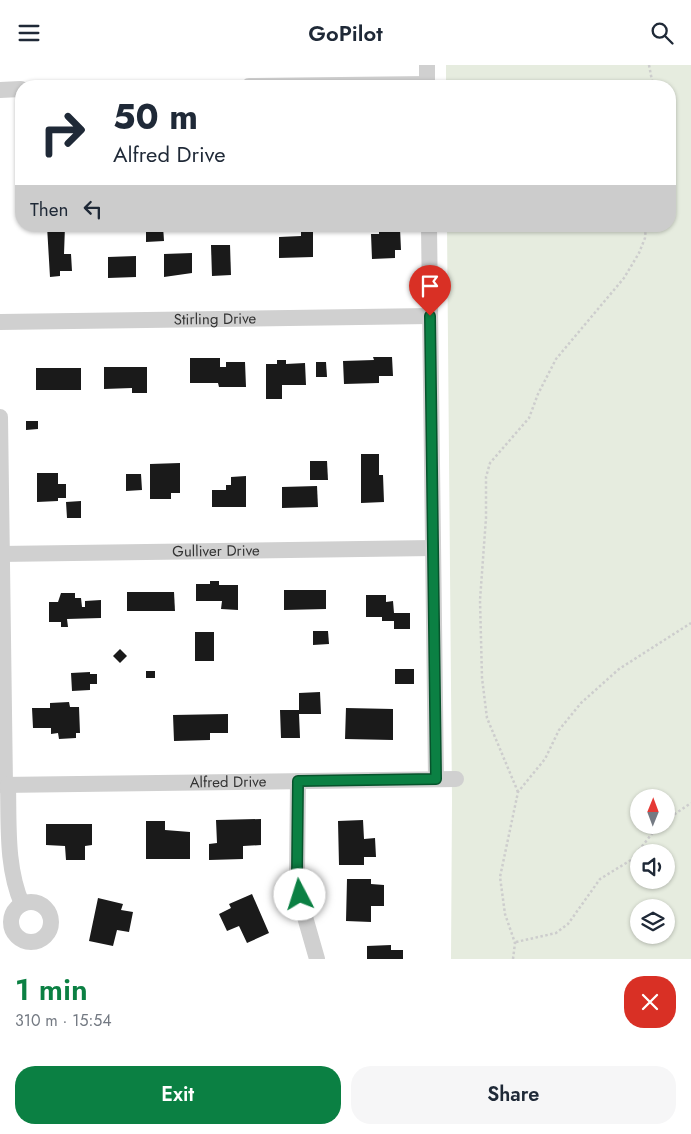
<!DOCTYPE html>
<html lang="en">
<head>
<meta charset="utf-8">
<style>
  :root { --surface:#fff; --page:#f6f6f7; --text:#1f2937; --muted:#747a83; --accent:#0b8043 }
  body { margin:0; font-family:Jost,sans-serif; background:var(--page); color:var(--text); height:100vh; display:flex; flex-direction:column; font-size:19px; white-space:nowrap }
  * { box-sizing:border-box; margin:0 }
  p { font-size:16px; color:var(--muted) }
  .icon { flex:none; width:28px; height:28px; fill:none; stroke:currentColor; stroke-width:2; stroke-linecap:round; stroke-linejoin:round }
  .map { position:relative; height:894px; overflow:hidden }
  .sheet { display:flex; flex-direction:column; background:var(--surface); flex:1 }
  .sheet>* { flex:none }
  .banner { position:absolute; left:15px; top:15px; width:661px; height:152px; border-radius:20px; box-shadow:0 1px 4px #0004; background:#fff; color:var(--text); overflow:hidden }
  .needle { width:32px; rotate:1deg }
  .buttons { position:absolute; left:630px; top:724px; display:grid; gap:10px }
  .buttons a { display:grid; place-items:center; width:45px; height:45px; border-radius:50%; background:var(--surface); box-shadow:0 1px 4px #0004; font-size:25px }
  .pin { position:absolute; display:grid; place-items:center; width:42px; height:42px; color:#fff; margin:-51px -21px; border-radius:50% 50% 50% 0; rotate:-45deg; box-shadow:0 0 5px #0007 }
  .pin .icon { rotate:45deg }
  .me { position:absolute; width:55px; margin:-28px; rotate:355deg; stroke-linejoin:round; filter:drop-shadow(0 0 4px #0008) }
  .turn { display:flex; align-items:center; gap:18px; height:105px; padding:0 15px; font-size:22px }
  .turn .icon { width:65px; height:65px; stroke-width:2.5 }
  .turn b { display:block; font-size:35px; line-height:42px }
  .then { display:flex; align-items:center; height:48px; padding:0 15px; background:#0003; gap:10px; font-size:19px }
  .round { display:grid; place-items:center; flex:none; width:52px; height:52px; border-radius:20px; background:var(--page) }
  .overview { display:flex; align-items:center; justify-content:space-between; height:85px; padding:0 15px }
  h1 { font-size:30px; font-weight:600; line-height:38px; color:var(--accent) }
  .button { display:flex; gap:10px; margin-top:auto; padding:10px 15px }
  .button a { flex:1; height:58px; border-radius:20px; background:var(--accent); color:#fff; font-size:20px; font-weight:600; line-height:58px; text-align:center }
  .button a+a { background:var(--page); color:var(--text) }
  header { display:flex; justify-content:space-between; align-items:center; height:65px; padding:0 15px; background:var(--surface); font-size:22px; font-weight:600 }
  .map>svg:first-child { display:block }
</style>
</head>
<body>
<header><svg class="icon" aria-label="menu" viewBox="0 0 24 24"><path d="M4 6h16M4 12h16M4 18h16"/></svg>GoPilot<svg class="icon" aria-label="search" viewBox="0 0 24 24"><circle cx="10" cy="10" r="6"/><path d="M15 15l6 6"/></svg></header>
<div class="map">
<svg width="691" height="894" viewBox="0 0 691 894">
  <rect width="100%" height="100%" fill="#fff"/>
  <path fill="#e6ecdf" fill-rule="evenodd" d="M446,0H691V894H451L452,735L447,161H670V21H446ZM639,732H666V760H639ZM639,788H666V815H639ZM639,842H666V870H639Z"/>
  <g fill="#1a1a1a">
    <polygon points="47,161 65,161 64,189 71,189 72,206 60,206 60,211 50,212"/>
    <polygon points="146,161 163,161 164,176 146,177"/>
    <rect x="332" y="161" width="19" height="3"/>
    <polygon points="400,163 401,185 395,185 395,193 372,194 371,169 379,169 379,164"/>
    <polygon points="301,166 313,166 313,192 279,193 279,172 301,171"/>
    <polygon points="211,180 230,180 231,210 212,211"/>
    <polygon points="192,188 192,208 164,212 164,189"/>
    <polygon points="136,191 136,212 108,213 108,192"/>
    <polygon points="373,292 392,292 393,311 379,311 379,318 344,319 343,296 374,295"/>
    <polygon points="190,293 220,293 220,302 226,302 226,297 245,297 246,322 219,322 218,318 190,318"/>
    <polygon points="277,295 286,295 286,299 305,298 306,320 282,320 282,334 266,334 266,299 277,299"/>
    <polygon points="316,297 326,297 327,312 316,312"/>
    <polygon points="104,302 147,302 147,328 132,328 132,323 104,324"/>
    <rect x="36" y="303" width="45" height="22"/>
    <polygon points="26,356 38,356 38,364 26,365"/>
    <polygon points="361,389 379,389 379,410 383,410 384,437 361,438"/>
    <polygon points="310,396 327,396 328,415 310,415"/>
    <polygon points="180,398 180,428 171,428 171,434 150,434 150,399"/>
    <polygon points="37,408 58,408 58,419 66,419 66,433 58,433 58,436 37,437"/>
    <polygon points="126,409 141,409 142,425 126,426"/>
    <polygon points="246,411 246,442 212,442 212,425 226,425 226,420 231,420 231,412"/>
    <polygon points="317,421 318,442 282,443 282,422"/>
    <polygon points="81,436 81,453 67,453 66,437"/>
    <polygon points="210,516 219,516 219,520 238,520 238,545 221,544 222,536 196,536 196,519 210,519"/>
    <polygon points="284,525 326,525 326,544 284,545"/>
    <polygon points="127,527 174,527 175,546 127,546"/>
    <polygon points="61,528 75,528 75,533 81,533 82,542 85,542 85,536 101,535 101,553 67,554 68,562 61,562 61,557 49,557 49,537 58,537"/>
    <polygon points="366,530 386,530 386,537 393,536 394,548 410,548 410,564 394,564 394,556 382,556 382,552 366,552"/>
    <polygon points="313,566 328,566 329,579 313,580"/>
    <rect x="195" y="567" width="19" height="29"/>
    <polygon points="120,584 127,591 120,598 113,591"/>
    <rect x="395" y="604" width="19" height="15"/>
    <rect x="146" y="606" width="9" height="7"/>
    <polygon points="90,607 90,609 97,609 97,619 90,619 90,625 72,626 71,608"/>
    <polygon points="320,627 321,649 299,649 300,673 281,673 280,645 299,645 299,628"/>
    <polygon points="69,637 70,642 79,642 80,668 76,668 76,673 59,674 58,668 51,669 51,663 33,663 32,643 50,643 50,638"/>
    <polygon points="346,643 393,644 393,675 345,674"/>
    <polygon points="228,649 228,668 210,668 210,675 174,676 173,650"/>
    <polygon points="261,754 261,780 243,781 243,794 209,795 209,779 217,778 216,755"/>
    <polygon points="363,755 364,774 375,773 376,792 364,792 364,800 339,800 338,756"/>
    <polygon points="146,756 165,756 165,765 190,767 190,794 146,794"/>
    <polygon points="46,759 92,759 92,780 85,781 85,795 66,795 65,781 46,780"/>
    <polygon points="347,814 371,814 371,819 384,820 384,841 371,841 371,857 346,856"/>
    <polygon points="252,829 269,868 247,878 239,861 227,866 219,849 231,843 229,839"/>
    <polygon points="98,833 123,839 121,845 133,847 129,867 117,865 113,881 89,876"/>
    <polygon points="391,880 391,885 403,885 403,894 367,894 367,881"/>
  </g>
  <g fill="none" stroke-linecap="round" stroke-linejoin="round">
    <g stroke="#cdcdcd" stroke-width="2.5" stroke-dasharray="2.5 2.5" stroke-linecap="butt">
      <polyline points="649,0 653,21"/>
      <polyline points="518,727 487,653 482,613 480,535 486,453 486,412 490,398 529,353 538,329 556,294 624,213 639,188 645,173 646,161"/>
      <polyline points="666,755 691,738"/>
      <polyline points="516,877 556,868 568,859 600,814 631,795 659,760"/>
      <polyline points="513,894 515,878 505,849 500,812 518,727 545,694 559,665 581,638 619,604 691,558"/>
    </g>
    <g stroke="#d0d0d0" stroke-width="16">
      <polyline points="427,0 427,21"/>
      <polyline points="249,21 427,19"/>
      <polyline points="0,25 21,24"/>
      <polyline points="429,161 436,714"/>
      <path id="s1" d="M0,257L430,251"/>
      <polyline points="0,352 5,720"/>
      <path id="s2" d="M0,489L433,483"/>
      <polyline points="298,716 297,811 303,845 317,894"/>
      <path id="s3" d="M0,720L456,714"/>
      <path d="M8,720C9,760 6,802 22,839"/>
      <circle cx="31" cy="857" r="20"/>
    </g>
  </g>
  <g fill="none" stroke-linecap="round" stroke-linejoin="round">
    <defs>
      <polyline id="route" points="300,830 297,811 298,716 436,714 430,251"/>
    </defs>
    <use href="#route" stroke="#07532c" stroke-width="12"/>
    <use href="#route" stroke="#0b8043" stroke-width="9"/>
  </g>
  <g text-anchor="middle" dominant-baseline="central" stroke-width="5" stroke-linejoin="round" paint-order="stroke">
    <g font-size="15" fill="#333" stroke="#fff">
      <text stroke="none"><textPath href="#s1" startOffset="215">Stirling Drive</textPath></text>
      <text stroke="none"><textPath href="#s2" startOffset="216">Gulliver Drive</textPath></text>
      <text stroke="none"><textPath href="#s3" startOffset="228">Alfred Drive</textPath></text>
    </g>
  </g>
</svg>
<div class="buttons">
<a><svg class="needle" viewBox="-14 -14 28 28"><path d="M0-13l5 13h-10z" fill="#e53935"/><path d="M0 13l5-13h-10z" fill="#747a83"/></svg></a>
<a><svg class="icon" aria-label="sound" viewBox="0 0 24 24"><path d="M4 9h4l5-4v14l-5-4H4zM17 9q2 3 0 6"/></svg></a>
<a><svg class="icon" aria-label="layers" viewBox="0 0 24 24"><path d="M12 4l9 5-9 5-9-5zM3 14l9 5 9-5"/></svg></a>
</div>
<div class="pin" style="left:430px;top:251px;background:#d93025"><svg class="icon" aria-label="arrive" viewBox="0 0 24 24"><path d="M6 21V4h12l-3 4 3 4H6"/></svg></div>
<svg class="me" style="left:300px;top:830px" viewBox="-20 -20 40 40"><circle r="19" fill="#fff"/><path d="M0-13L10 11 0 6-10 11z" fill="#0b8043"/></svg>
<div class="banner">
<div class="turn"><svg class="icon" aria-label="right" viewBox="0 0 24 24"><path d="M7 20v-9h11M14 6l5 5-5 5"/></svg><div><b>50 m</b>Alfred Drive</div></div>
<div class="then">Then<svg class="icon" aria-label="left" viewBox="0 0 24 24"><path d="M17 20v-9H6M10 6l-5 5 5 5"/></svg></div>
</div>
</div>
<section class="sheet">
<div class="overview"><div><h1>1 min</h1><p>310 m · 15:54</p></div><a class="round" style="background:#d93025;color:#fff"><svg class="icon" aria-label="close" viewBox="0 0 24 24"><path d="M6 6l12 12M18 6L6 18"/></svg></a></div>
<div class="button"><a>Exit</a><a>Share</a></div>
</section>
</body>
</html>
